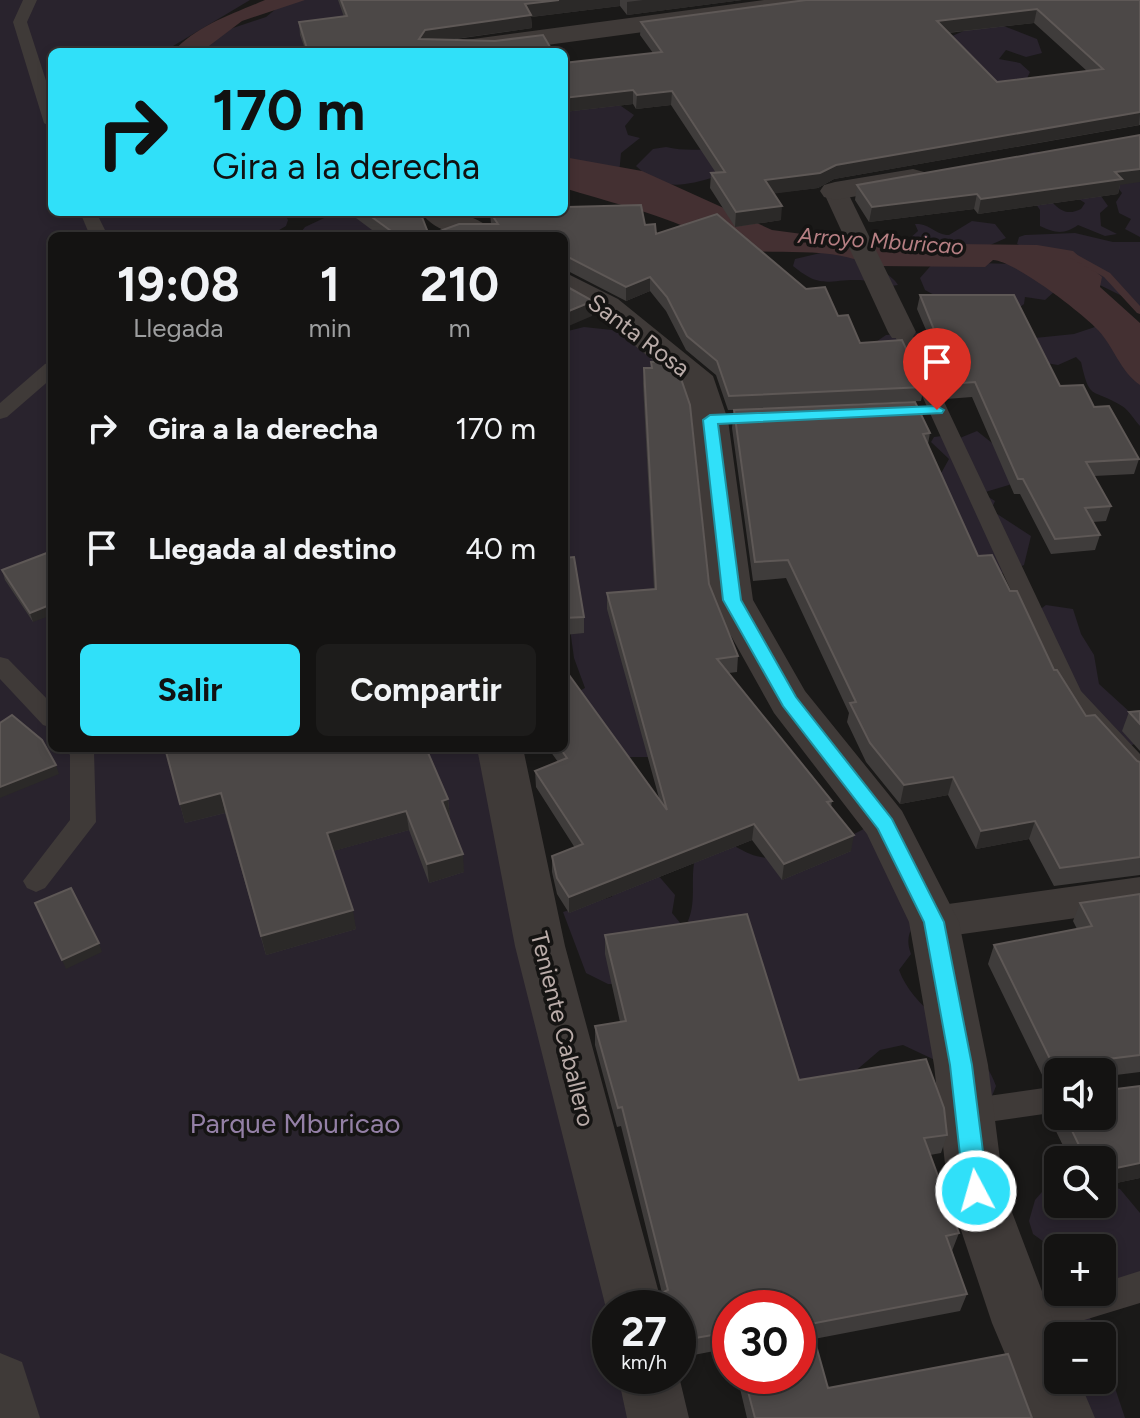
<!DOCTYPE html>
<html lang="es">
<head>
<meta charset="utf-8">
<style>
  :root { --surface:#141312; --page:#1d1c1b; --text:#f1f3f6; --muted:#9d9e9f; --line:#333232; --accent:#30e0f9 }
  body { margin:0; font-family:Figtree,sans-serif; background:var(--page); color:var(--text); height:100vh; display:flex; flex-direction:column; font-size:30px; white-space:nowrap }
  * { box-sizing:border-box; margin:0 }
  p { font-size:26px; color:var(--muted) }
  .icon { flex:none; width:44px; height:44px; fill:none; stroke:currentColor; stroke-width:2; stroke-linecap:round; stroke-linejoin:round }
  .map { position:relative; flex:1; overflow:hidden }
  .drawer { position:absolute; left:48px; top:232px; width:520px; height:520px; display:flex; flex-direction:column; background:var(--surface); border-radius:12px; box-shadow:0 4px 12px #0003,0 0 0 2px var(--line) }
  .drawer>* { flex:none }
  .banner { position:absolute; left:48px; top:48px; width:520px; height:168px; border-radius:12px; box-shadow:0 4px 12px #0003,0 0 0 2px var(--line); background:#30e0f9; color:#111; overflow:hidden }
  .fabs { position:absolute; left:1044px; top:1058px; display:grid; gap:16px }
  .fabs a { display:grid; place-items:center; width:72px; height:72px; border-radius:12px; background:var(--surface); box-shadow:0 4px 12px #0003,0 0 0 2px var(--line); font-size:40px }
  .speed { position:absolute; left:592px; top:1290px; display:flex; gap:16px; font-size:40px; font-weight:700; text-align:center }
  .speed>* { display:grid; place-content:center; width:104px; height:104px; border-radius:50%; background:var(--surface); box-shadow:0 4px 12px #0003,0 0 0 2px var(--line); line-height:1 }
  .speed small { font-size:20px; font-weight:400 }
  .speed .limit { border:12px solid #d22; background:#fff; color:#111 }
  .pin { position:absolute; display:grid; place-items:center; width:68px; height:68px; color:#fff; margin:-82px -34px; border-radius:50% 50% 50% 0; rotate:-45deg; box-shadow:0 0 8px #0007 }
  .pin .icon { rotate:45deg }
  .me { position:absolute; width:88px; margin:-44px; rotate:354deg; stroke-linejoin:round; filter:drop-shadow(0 0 6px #0008) }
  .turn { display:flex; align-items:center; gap:28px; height:168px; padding:0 32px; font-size:36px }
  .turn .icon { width:104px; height:104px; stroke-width:2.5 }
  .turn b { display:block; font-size:56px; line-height:68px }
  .eta { display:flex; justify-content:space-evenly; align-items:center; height:136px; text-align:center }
  .eta b { font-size:48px; font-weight:700; line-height:56px }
  .primary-button { display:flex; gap:16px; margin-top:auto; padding:16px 32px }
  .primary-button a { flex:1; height:92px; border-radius:12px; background:var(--accent); color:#111; font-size:32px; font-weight:700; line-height:92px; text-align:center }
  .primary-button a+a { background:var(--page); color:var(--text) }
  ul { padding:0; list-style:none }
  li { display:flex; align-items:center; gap:24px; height:120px; padding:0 32px }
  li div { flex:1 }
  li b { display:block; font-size:30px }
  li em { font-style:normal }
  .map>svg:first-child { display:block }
</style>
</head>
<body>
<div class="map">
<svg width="1140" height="1418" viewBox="0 0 1140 1418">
  <rect width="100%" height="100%" fill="#1a1918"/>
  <g fill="#29232d">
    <polygon points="0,0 250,0 163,52 52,52 52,212 284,212 288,220 286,226 269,236 52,236 52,748 499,748 610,1308 610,1376 665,1376 677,1418 0,1418"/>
    <polygon points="287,0 355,0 354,11 305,47 288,46 281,52 200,52 224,31 266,17"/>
    <polygon points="1001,25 1037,39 1042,53 1026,57 1006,50 999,59 1020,63 1030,72 1020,93 924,63 955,39 952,36 971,28"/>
    <polygon points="564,99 621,106 634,115 625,126 628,135 640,138 621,153 619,175 564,158"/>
    <path d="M666,147C686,152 706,148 727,150L715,177C683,186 663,192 636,166L653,149Z"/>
    <path d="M1034,152L1140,180V237L1125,229L1131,219L1119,213L1116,202L1122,193L1117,187L1101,196L1108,206L1100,213L1101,226L1117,234L1105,236L1078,225C1064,235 1055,233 1040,226V210L1036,204L1052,202C1061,212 1069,215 1081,209L1085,203L1014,158Z"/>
    <polygon points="337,212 426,212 416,216 417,236 298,236 305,227"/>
    <path d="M972,221L995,224L1006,238L988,246H915L908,240L918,231L915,224C930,223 935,235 949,235Z"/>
    <polygon points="1075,233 1113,242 1140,242 1140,312 1122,296 1017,244 1019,237 1025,235"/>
    <path d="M829,251C845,251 891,271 898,285C884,288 874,281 860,280C828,279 822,290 793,266L795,259Z"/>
    <polygon points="934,262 1016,264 1055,291 1045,300 1025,297 1024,304 934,371 920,368 873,344 886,335 929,332 936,296 925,290 920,278"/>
    <path d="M1098,326L1140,338V426C1134,420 1130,411 1122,406C1091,387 1090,402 1081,362L1076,357L1058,365L1039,362L1025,339L1074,334Z"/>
    <polygon points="584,327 612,330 663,349 653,475 657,757 608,757 570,696 585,688 574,658 564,586 564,332"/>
    <polygon points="977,431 1035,477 982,493 995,501 991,510 1031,536 1024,565 1004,573 970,576 939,477 949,459 931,442 934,437 950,435 955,440"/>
    <polygon points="1046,605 1073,609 1081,634 1094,655 1099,684 1133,715 1140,732 1139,742 1123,749 1019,625"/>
    <path d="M869,826L922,911C912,927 904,936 911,954L899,970C917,1019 980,1037 996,1086L988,1106L937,1061L903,1045L880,1050L846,1079L811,1094L786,1064L791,1055L790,1046L688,921C696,902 691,884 694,863L732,845C741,849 751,856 761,857C796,863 840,842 869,826Z"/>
    <polygon points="657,874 675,895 672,913 685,929 623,984 608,984 586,973 563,912 611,897 640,877"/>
    <polygon points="1102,1184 1120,1189 1140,1213 1140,1275 1102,1281 1102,1248 1058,1248 1058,1252 1033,1234 1029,1221 1035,1200 1042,1192 1058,1186 1058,1204 1102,1204"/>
    <polygon points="1062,1292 1086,1292 1087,1314 1103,1337 1107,1364 1125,1418 1085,1418 1074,1380 1102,1380 1102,1336 1058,1336 1048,1315"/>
  </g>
  <g fill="#443032">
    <path d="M265,0H305L242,21L201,52H173C197,25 233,14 265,0Z"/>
    <path d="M564,157L642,171L772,230L855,241L866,263C823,246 778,256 732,249C717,246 702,234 688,228C649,211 605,201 564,188Z"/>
    <path d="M868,243L1037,245L1073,251L1102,277L1100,287L1140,323V385C1120,371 1114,347 1098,330C1082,313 1015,261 993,260L985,267L878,266Z"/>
  </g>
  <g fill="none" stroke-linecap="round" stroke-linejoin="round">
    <polygon fill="#443032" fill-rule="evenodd" points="1072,252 1110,273 1140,306 1140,314 1137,313 1104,277 1069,257 1068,255"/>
    <g fill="#3f3a38" fill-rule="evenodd">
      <polygon points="23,0 37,0 27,22 52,99 52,128 44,123 13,22"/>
      <polygon points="80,212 96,212 108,236 90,236"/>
      <polygon points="902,326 911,332 1081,691 1140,754 1140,779 1131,777 1059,696 893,332"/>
      <polygon points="52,362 52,378 7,417 0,419 0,403 45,364"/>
      <polygon points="0,657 8,659 52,704 52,728 43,725 0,679"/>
      <polygon points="66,748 92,748 94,752 96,822 45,888 36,892 27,888 23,881 70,820 70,755"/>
      <polygon points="1058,1086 1058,1112 967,1125 956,1121 952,1112 956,1103 967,1099"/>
      <polygon points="1140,1271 1140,1303 1022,1339 1010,1334 1006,1323 1010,1312 1071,1292 1102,1292 1102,1283"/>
    </g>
    <g fill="#3f3a38" fill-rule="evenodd">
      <polygon points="835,184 847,191 916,332 912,338 892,338 888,332 823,191"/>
      <polygon points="1140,877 1140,909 934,938 920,934 914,922 920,910 934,906"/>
    </g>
    <g fill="#3f3a38" fill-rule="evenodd">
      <polygon points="764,0 834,0 821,8 495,52 423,52 427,46 436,44"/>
      <polygon points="913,169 924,172 928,178 924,184 835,200 824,197 820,191 824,185 835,182"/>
      <path d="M421,212C447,212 479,211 496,236C469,236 438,237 421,212Z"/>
      <polygon points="564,272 618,299 713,376 728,420 753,600 805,691 902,811 959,922 988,1065 1004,1191 1059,1336 1058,1380 1079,1380 1095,1418 1032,1418 992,1323 948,1191 934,1065 909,922 867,834 774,713 711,600 692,420 679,381 594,313 564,296"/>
      <polygon points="477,748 523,748 565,946 663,1308 610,1308 610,1324 515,946"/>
      <polygon points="0,1353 22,1362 40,1418 0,1418"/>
      <polygon points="678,1372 689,1418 627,1418 618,1376 678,1376"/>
    </g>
  </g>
  <g fill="#3f3c3b" fill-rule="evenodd">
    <polygon points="338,0 742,0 627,15 620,6 531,17 532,28 449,40 553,52 306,52 300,35 299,22 344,17"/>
    <path d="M1140,0V125L834,179L818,188L774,193L781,220L735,227L710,188L711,173H716L671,105L636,109L633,104L564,112L653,53L640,35L641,22ZM1034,23L1087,71L997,82L948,33Z"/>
    <polygon points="857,185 1120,185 1118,194 978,214 974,209 869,222 855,200"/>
    <polygon points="567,207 645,225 656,234 838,316 860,343 924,387 921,401 854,404 930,433 928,444 978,556 1010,591 1054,670 1086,716 1137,761 1140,762 1140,875 1054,886 1029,839 976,849 948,795 900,804 866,762 847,722 849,713 786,578 753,581 732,428 734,410 728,410 716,375 686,350 666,311 650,291 626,301 564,269 564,236 380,236 348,212 420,212 429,235 491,224 490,212"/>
    <polygon points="920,295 1060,386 1094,407 1139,459 1134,474 1094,476 1111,506 1106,521 1093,522 1100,535 1095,550 1051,554 1020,494 1014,494 972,397 946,399 924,352 927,337 929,337 917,309"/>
    <polygon points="651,362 709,584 738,656 737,672 729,673 832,801 831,807 851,851 782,880 752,840 569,913 557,894 552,872 552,856 575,848 536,787 535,771 558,762 548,748 564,748 659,798 607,609 607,593 654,589 643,384 644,368 651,368"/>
    <polygon points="52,551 33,622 5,580 2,570"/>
    <polygon points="564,558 584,617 584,633 564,635"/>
    <polygon points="1140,711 1140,751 1122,731 1129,712"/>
    <polygon points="165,748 448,799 450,818 449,819 464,872 429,883 409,830 333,851 356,929 266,955 225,813 185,823"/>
    <polygon points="1140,894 1140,1072 1108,1076 1108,1090 1140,1086 1140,1178 1102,1186 1102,1160 1070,1160 1052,1123 1058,1109 1058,1116 1102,1116 1102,1072 1058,1072 1058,1086 1047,1085 988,964 994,945 1077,929 1073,921 1080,903"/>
    <polygon points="605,935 799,1080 947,1135 941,1153 930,1155 959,1233 952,1251 967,1294 960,1311 814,1339 828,1388 1032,1418 747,1418 737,1376 798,1376 730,1308 730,1348 678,1358 678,1308 658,1308 660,1294 662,1293 621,1126 617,1127 595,1045 595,1026 620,1022 605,954"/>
  </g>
  <g fill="#2b2928">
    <polygon points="559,0 620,0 620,6 531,17 532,28 426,43 419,39 425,30 525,4"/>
    <polygon points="643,0 742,0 627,15 627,2"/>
    <polygon points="1037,9 1034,23 935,34 937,21"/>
    <polygon points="633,90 633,104 564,112 564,98"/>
    <polygon points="672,91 671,105 636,109 637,95"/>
    <polygon points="1140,112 1139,125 834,179 818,188 764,195 765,180 836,165"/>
    <polygon points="1140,169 1140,182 1120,185 1118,194 978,214 981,199 1115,172"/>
    <polygon points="977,194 974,209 869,222 872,207"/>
    <polygon points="782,206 781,220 735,227 736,212"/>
    <polygon points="650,277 650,291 626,301 626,287"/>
    <polygon points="593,301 592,316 564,328 564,313"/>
    <polygon points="52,604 52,615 33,622 30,613"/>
    <polygon points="56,765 59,774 0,798 0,787"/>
    <polygon points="953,777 948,795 900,804 904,785"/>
    <polygon points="221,793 225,813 185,823 180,804"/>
    <polygon points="448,799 450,818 443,820 442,801"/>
    <polygon points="406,811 409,830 330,852 327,833"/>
    <polygon points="1035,821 1029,839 976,849 981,831"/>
    <polygon points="754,824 752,840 569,913 569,897"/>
    <polygon points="854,835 851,851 782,880 784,864"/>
    <polygon points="463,854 464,872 429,883 427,864"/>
    <polygon points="353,910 356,929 266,955 261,936"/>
    <polygon points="99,943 102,952 66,969 62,960"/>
    <polygon points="1140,1163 1140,1178 1102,1186 1102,1171"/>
  </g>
  <g fill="#4c4847" stroke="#5e5856" stroke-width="2" fill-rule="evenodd">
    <polygon points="341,0 559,0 525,4 531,15 425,30 419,39 495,41 543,35 553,52 308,52 299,22 347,16"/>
    <path d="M806,0H1140V112L836,165L820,173L765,180L782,206L736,212L711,173L725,172L672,91L637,95L633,90L564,98V63L662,52L641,22ZM1037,9L1103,69L997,82L937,21Z"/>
    <polygon points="1140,135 1140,169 1115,172 1122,179 981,199 977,194 872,207 857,185"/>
    <polygon points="564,202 567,207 641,205 645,225 655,224 656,234 717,214 806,289 825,287 838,316 848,315 860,343 902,340 924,387 729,396 717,361 687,336 667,297 650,277 626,287 564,255 564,236 398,236 365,212 420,212 429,235 459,224 498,224 490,212 564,212"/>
    <polygon points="564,285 593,301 564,313"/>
    <polygon points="920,295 1014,295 1060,386 1083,385 1094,407 1109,406 1139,459 1086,462 1111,506 1085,508 1100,535 1055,539 1023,479 1018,479 975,382 949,384 927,337 937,337"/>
    <polygon points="670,361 677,367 690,405 709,584 738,656 717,659 832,801 827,802 854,835 784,864 754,824 569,897 557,878 552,856 583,844 535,771 567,758 560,748 564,748 564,668 667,810 607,593 656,589 644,368 652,368 651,362"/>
    <polygon points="915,402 930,433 923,434 978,556 992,555 1010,591 1017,591 1054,670 1057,670 1086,716 1095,715 1137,761 1140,762 1140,857 1060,868 1035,821 981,831 953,777 904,785 870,743 850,703 856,702 788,560 755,562 734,410"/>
    <polygon points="52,551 52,604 30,613 2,570"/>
    <polygon points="574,557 584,617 564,618 564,558"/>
    <polygon points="1140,711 1140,724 1129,712"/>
    <polygon points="12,715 42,740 56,765 0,787 0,723"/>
    <polygon points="165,748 426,748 448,799 442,801 463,854 427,864 406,811 327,833 353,910 261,936 221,793 180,804"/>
    <polygon points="71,888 99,943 62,960 35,903"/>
    <polygon points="1140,894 1140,1055 1108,1059 1108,1090 1140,1086 1140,1163 1102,1171 1102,1160 1086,1160 1065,1116 1102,1116 1102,1072 1068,1072 1068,1068 1054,1067 994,945 1092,926 1080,903"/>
    <polygon points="747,914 799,1080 926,1059 944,1108 947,1135 924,1138 959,1233 946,1236 967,1294 810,1324 828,1388 1008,1354 1032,1418 755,1418 744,1376 798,1376 798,1308 730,1308 730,1332 678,1341 678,1308 663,1308 660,1294 668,1290 622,1107 618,1108 595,1026 626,1021 605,935"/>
  </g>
  <polygon fill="#30e0f9" stroke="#1f92a2" stroke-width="2" points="937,406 944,410 942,413 718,424 741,600 796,697 892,819 944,922 972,1065 988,1191 984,1199 976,1202 968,1199 964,1191 950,1065 924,922 878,829 783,706 723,600 703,420 710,415"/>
  <g text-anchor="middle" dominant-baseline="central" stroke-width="7" stroke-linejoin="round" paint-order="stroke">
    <g font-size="22" font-style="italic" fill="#b67f83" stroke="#151413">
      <text transform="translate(881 241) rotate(4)">Arroyo Mburicao</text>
    </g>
    <g font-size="24" fill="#baaca9" stroke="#151413">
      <text transform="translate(639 335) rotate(37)">Santa Rosa</text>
      <text transform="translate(563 1029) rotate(76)">Teniente Caballero</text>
    </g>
    <g font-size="28" fill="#9480a6" stroke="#151413">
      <text x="295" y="1123">Parque Mburicao</text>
    </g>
  </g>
</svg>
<div class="fabs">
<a><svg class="icon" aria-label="sound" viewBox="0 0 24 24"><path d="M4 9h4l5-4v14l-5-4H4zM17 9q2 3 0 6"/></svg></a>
<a><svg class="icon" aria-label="search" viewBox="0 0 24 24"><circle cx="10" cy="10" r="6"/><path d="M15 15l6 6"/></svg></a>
<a>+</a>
<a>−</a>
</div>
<div class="speed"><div>27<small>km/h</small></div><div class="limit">30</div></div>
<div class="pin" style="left:937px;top:410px;background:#d93025"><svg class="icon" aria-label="arrive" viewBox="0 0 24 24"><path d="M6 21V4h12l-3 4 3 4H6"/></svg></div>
<svg class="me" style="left:976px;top:1191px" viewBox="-20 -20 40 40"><circle r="17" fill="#30e0f9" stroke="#fff" stroke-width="3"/><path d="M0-11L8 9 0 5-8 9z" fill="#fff"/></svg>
<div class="banner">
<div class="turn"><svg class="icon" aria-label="right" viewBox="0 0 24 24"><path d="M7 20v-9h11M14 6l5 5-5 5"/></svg><div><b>170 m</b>Gira a la derecha</div></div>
</div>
<section class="drawer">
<div class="eta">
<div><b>19:08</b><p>Llegada</p></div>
<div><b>1</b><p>min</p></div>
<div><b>210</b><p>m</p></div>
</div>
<ul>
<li><svg class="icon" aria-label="right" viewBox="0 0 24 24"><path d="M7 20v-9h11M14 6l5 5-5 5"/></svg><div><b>Gira a la derecha</b></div><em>170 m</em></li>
<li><svg class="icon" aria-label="arrive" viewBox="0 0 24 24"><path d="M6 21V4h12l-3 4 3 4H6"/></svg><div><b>Llegada al destino</b></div><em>40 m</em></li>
</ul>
<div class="primary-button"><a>Salir</a><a>Compartir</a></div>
</section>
</div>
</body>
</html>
